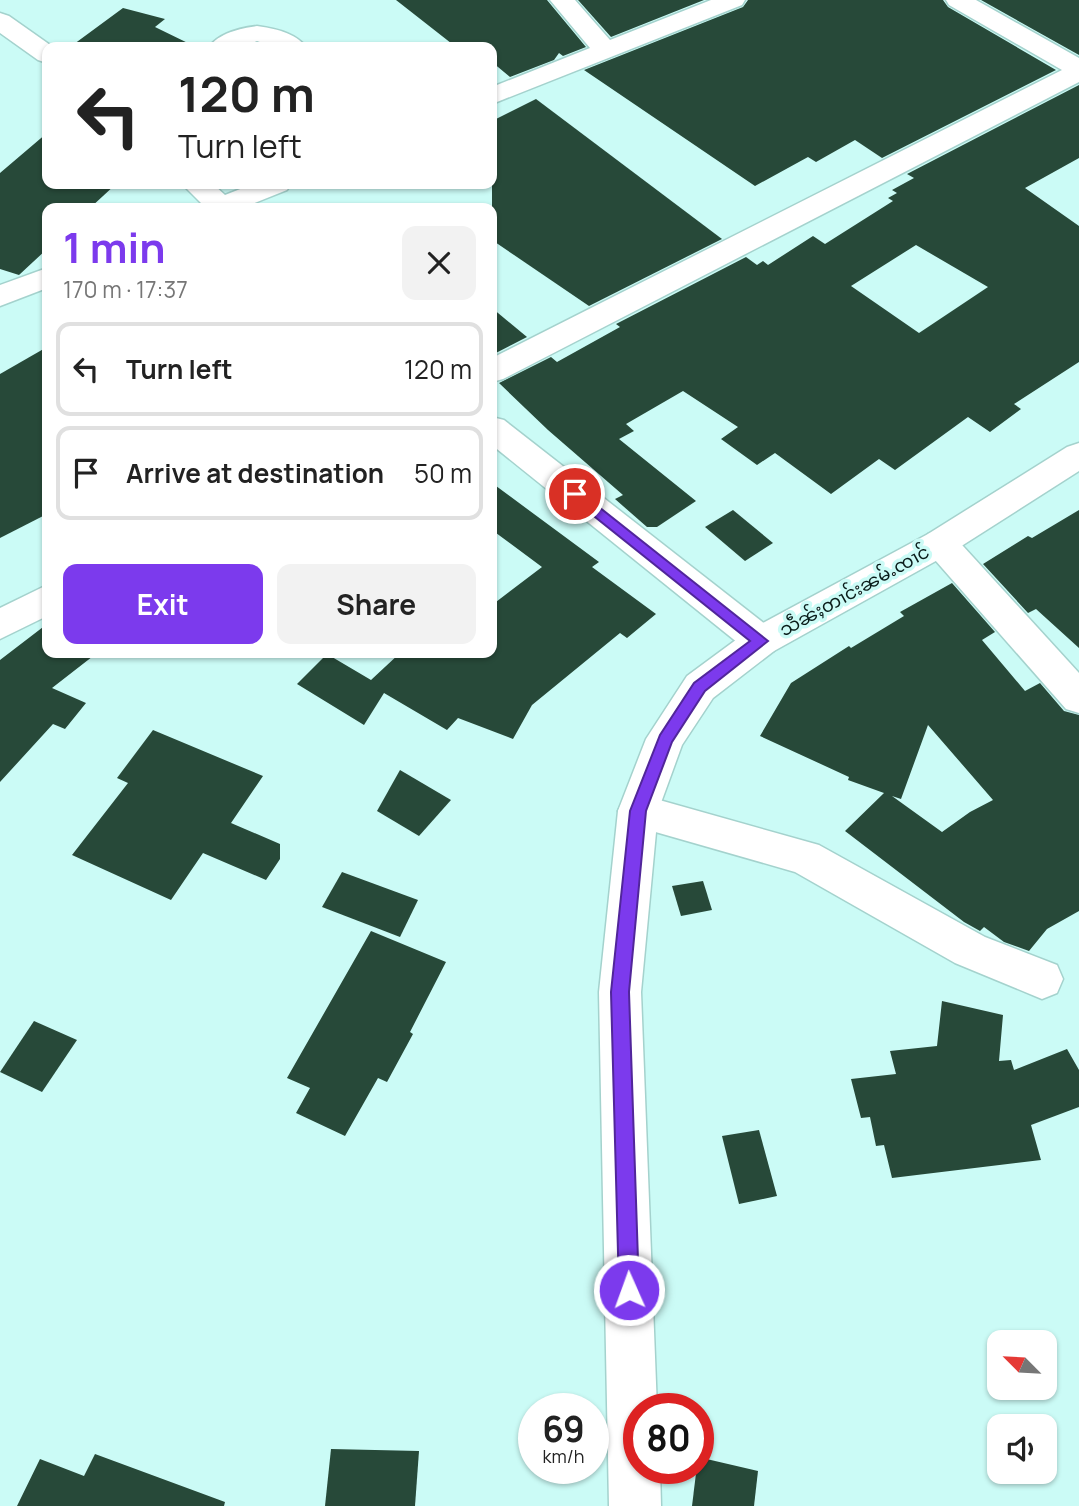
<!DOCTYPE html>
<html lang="en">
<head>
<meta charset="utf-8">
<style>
  :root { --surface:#fff; --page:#f2f2f2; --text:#222; --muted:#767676; --line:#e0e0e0; --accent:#7c3aed }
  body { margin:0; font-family:Manrope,"Noto Sans Myanmar",sans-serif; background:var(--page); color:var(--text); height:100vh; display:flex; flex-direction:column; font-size:26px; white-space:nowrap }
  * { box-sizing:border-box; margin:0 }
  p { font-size:23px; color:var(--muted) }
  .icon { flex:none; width:38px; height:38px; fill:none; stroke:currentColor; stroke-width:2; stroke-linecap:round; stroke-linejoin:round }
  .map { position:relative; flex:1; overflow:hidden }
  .sheet { position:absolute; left:42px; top:203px; width:455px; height:455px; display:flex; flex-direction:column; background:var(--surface); border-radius:14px; box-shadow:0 2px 5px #0004 }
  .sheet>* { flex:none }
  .guide { position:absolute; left:42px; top:42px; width:455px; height:147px; border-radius:14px; box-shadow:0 2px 5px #0004; background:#fff; color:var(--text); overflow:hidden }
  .needle { width:46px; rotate:294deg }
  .fabs { position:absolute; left:987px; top:1330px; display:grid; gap:14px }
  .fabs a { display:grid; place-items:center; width:70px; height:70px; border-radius:14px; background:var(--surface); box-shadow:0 2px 5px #0004; font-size:35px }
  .speed { position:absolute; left:518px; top:1393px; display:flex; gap:14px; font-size:35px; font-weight:700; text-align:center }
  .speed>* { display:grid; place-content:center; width:91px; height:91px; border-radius:50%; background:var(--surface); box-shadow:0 2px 5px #0004; line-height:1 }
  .speed small { font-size:18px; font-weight:400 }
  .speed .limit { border:10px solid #d22; background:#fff; color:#111 }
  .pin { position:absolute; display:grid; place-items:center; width:60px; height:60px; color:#fff; margin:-30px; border:4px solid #fff; border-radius:50%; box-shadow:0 2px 7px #0007 }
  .me { position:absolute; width:77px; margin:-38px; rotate:358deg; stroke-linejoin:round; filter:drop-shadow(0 0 5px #0008) }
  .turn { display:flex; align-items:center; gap:24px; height:147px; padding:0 21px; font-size:32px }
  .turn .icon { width:91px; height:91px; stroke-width:2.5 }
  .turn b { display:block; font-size:49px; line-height:60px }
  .round { display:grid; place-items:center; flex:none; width:74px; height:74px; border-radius:14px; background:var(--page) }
  .overview { display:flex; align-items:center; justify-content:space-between; height:119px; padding:0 21px }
  h1 { font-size:42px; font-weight:700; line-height:52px; color:var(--accent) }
  .primary-button { display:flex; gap:14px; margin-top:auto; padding:14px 21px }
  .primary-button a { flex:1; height:80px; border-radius:14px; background:var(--accent); color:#fff; font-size:28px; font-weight:700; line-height:80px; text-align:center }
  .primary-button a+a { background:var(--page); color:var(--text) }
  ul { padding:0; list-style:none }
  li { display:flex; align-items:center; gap:21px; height:94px; margin:0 14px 10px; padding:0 7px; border:4px solid var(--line); border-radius:14px }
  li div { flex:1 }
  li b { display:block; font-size:26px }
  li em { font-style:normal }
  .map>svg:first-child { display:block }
</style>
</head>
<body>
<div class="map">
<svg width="1079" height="1506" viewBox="0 0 1079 1506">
  <rect width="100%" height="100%" fill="#cbfbf6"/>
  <g fill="#274939" fill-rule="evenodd">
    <polygon points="396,0 547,0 586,47 563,56 559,53 554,60 510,77 492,62 492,47 456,47"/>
    <polygon points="578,0 704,0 611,37"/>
    <polygon points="748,0 943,0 948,7 1056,70 882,158 855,140 816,162 808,157 755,186 584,70 743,7"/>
    <polygon points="981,0 1079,0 1079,55"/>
    <polygon points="123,8 165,19 155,27 196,47 70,47"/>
    <path d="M1079,85V158L1025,188L1079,226V362L1014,404L1021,409L990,432L968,417L895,470L879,459L831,494L775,453L757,465L721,439L738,427L683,391L626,424L634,431L619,439L696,501L657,527H647L615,499L623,495L548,430L499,383L551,357L557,362L620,327L616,324L746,257L757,265L763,261L768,265L813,236L825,244L893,201L888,198L897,193L892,190L914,178L907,174ZM916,245L988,287L919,333L851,286Z"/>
    <polygon points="536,99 722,239 589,306 492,240 492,121"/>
    <polygon points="47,133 47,184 116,184 90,208 47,208 47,249 19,275 0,269 0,173"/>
    <polygon points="492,308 527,337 492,355"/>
    <polygon points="47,347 47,514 0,538 0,374"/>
    <polygon points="492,483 599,562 592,567 656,614 627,638 620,633 532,705 513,739 458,718 447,730 384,693 364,725 297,684 327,654 371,680 400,653 492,653 492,605 542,567 492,530"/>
    <polygon points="733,510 773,543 745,561 705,527"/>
    <polygon points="1079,510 1079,648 1036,609 1028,613 983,564 1028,536 1032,538"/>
    <path d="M952,583L995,632L982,640L1025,691L1040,683L1064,711L1079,715V911L1047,929L1029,951L1004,942L984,927L980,931L964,922L845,831L884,793L848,780L849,777L760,736L791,683L849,646L851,648L904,616L900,612ZM928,725L993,800L970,812L942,832L892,796L901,799Z"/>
    <polygon points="47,624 47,653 97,653 52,688 86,703 65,729 53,724 0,782 0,660"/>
    <polygon points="153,730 263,776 231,823 280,844 280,859 266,880 203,853 171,900 72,855 128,783 117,778"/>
    <polygon points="400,770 451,800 419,836 377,811"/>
    <polygon points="342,872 418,900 400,937 322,907"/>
    <polygon points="703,881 712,910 681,916 672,886"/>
    <polygon points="371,931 446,962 410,1032 413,1034 387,1082 378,1078 345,1136 296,1113 310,1088 287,1078"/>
    <polygon points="942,1001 1003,1015 999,1061 1011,1060 1014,1070 1067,1049 1079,1070 1079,1107 1031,1125 1041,1160 892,1178 884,1145 876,1146 870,1117 861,1118 851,1079 896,1074 890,1051 937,1046"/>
    <polygon points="34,1021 77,1040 42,1092 0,1072"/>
    <polygon points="759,1130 777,1196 739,1204 722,1136"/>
    <polygon points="331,1449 419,1451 415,1506 325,1506"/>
    <polygon points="95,1454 225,1502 224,1506 17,1506 40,1459 84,1476"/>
    <polygon points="698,1457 758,1471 754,1506 692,1506"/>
  </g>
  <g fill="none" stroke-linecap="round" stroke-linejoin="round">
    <defs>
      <g id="street">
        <polygon points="550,0 575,0 610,40 711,0 745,0 742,5 492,104 492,87 590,48"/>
        <polygon points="946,0 976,0 1079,58 1079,82 503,379 492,382 492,358 1062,70 949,5"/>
        <polygon points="0,13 9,16 53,47 47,47 47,63 38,60 0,33"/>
        <path d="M257,26C273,28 296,33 306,47H274L257,41L241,47H209C219,33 241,28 257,26Z"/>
        <polygon points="182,184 213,184 225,195 253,184 291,184 287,190 242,208 203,208 204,206"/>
        <polygon points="47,268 47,288 0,306 0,285"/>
        <polygon points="492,417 504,420 774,631 779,641 774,651 761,655 748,651 492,445"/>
        <polygon points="940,530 952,534 1079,673 1079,713 1066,709 928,552 923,543 928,534"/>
        <polygon points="47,585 47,616 0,639 0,608"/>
        <polygon points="638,794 819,845 985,937 1057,965 1063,979 1057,993 1042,999 955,963 795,872 624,823 618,811 624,799"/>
      </g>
      <polygon id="highway" points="1079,443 1079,471 952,552 774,651 713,698 682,745 658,811 641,992 657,1409 639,1409 639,1468 660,1468 661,1506 609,1506 599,992 618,811 646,739 687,676 748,631 928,534 1067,447"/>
    </defs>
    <use href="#street" stroke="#a4d2cd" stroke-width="3"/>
    <use href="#highway" stroke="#a4d2cd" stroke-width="3"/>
    <use href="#street" fill="#fff" fill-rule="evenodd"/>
    <use href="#highway" fill="#fff" fill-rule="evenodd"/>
  </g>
  <polygon fill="#7c3aed" stroke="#51269a" stroke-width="2" points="575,488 768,641 705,691 672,742 646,811 629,992 639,1290 636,1297 629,1300 622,1297 619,1290 611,992 630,811 660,735 694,683 750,641 570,497 570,490"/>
  <g text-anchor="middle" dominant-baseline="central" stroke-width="7" stroke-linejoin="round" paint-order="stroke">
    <g font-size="18" fill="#091b19" stroke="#cbfbf6">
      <text transform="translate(854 590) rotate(-29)">သဵၼ်ႈတၢင်းၼမ်ႉၸၢင်</text>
    </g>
  </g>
</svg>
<div class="fabs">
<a><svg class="needle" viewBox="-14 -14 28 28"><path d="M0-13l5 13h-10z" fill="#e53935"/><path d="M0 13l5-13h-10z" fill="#767676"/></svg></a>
<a><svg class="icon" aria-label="sound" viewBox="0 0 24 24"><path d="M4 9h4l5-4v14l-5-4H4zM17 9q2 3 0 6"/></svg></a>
</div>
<div class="speed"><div>69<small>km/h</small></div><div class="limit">80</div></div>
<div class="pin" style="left:575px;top:494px;background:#d93025"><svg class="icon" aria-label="arrive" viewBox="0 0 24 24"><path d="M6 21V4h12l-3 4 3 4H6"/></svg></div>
<svg class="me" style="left:629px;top:1290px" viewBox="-20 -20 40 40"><circle r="17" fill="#7c3aed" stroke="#fff" stroke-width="3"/><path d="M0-11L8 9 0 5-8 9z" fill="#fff"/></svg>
<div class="guide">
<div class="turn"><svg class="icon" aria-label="left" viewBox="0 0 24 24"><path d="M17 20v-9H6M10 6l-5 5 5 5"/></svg><div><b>120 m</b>Turn left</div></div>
</div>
<section class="sheet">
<div class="overview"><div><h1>1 min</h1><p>170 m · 17:37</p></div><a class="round"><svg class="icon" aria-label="close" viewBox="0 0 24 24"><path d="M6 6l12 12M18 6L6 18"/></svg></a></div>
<ul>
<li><svg class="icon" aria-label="left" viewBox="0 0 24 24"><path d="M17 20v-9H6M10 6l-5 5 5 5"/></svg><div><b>Turn left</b></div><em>120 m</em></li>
<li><svg class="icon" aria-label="arrive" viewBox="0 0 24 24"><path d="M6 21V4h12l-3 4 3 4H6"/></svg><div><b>Arrive at destination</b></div><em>50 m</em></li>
</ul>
<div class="primary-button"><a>Exit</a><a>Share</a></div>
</section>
</div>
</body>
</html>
